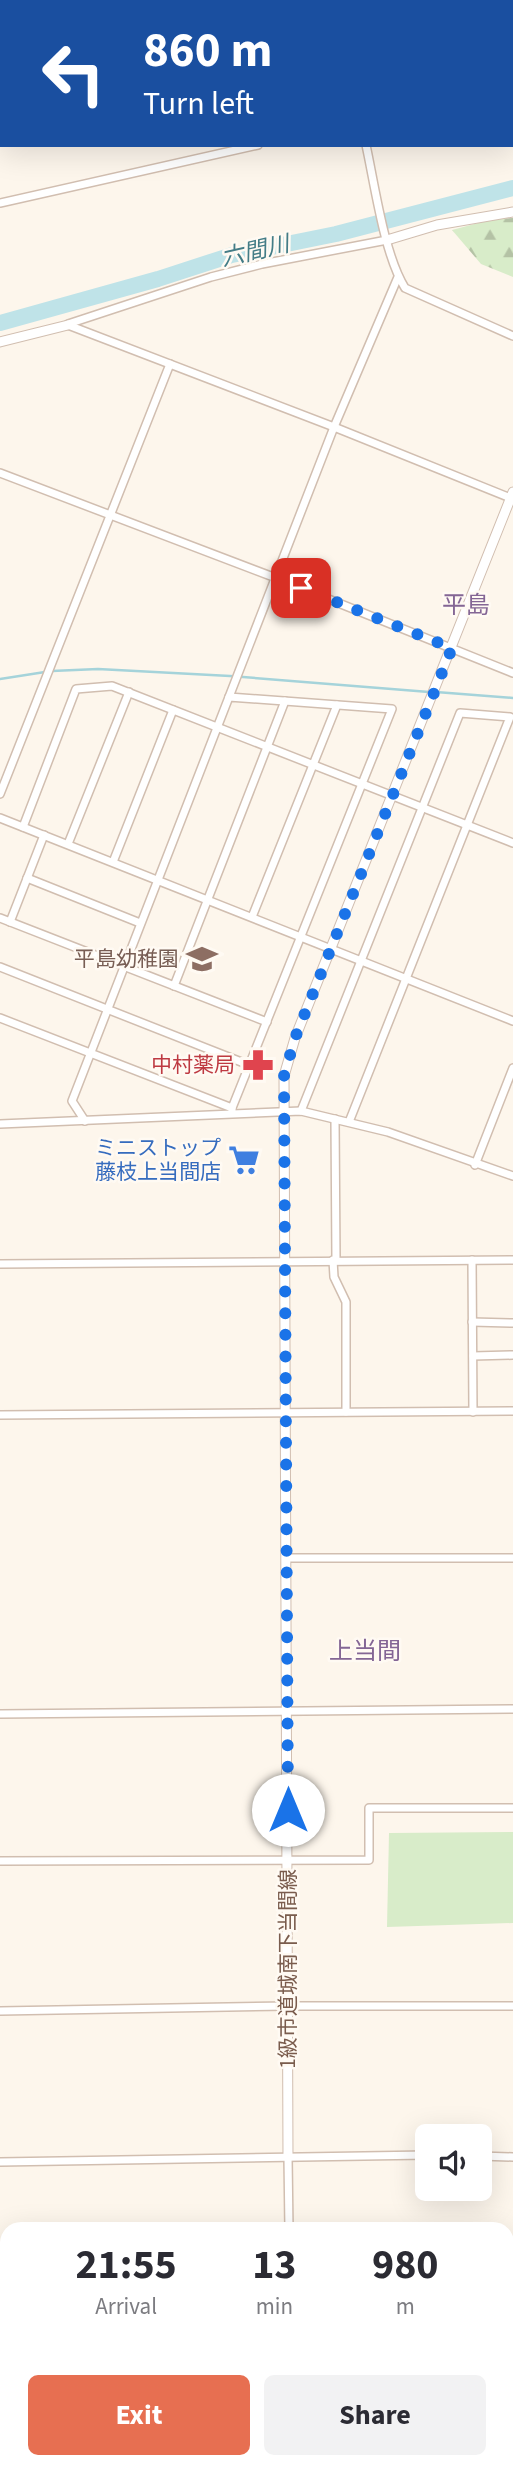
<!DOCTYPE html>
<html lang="en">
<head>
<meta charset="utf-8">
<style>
  :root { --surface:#fff; --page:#f2f2f3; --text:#2b2b33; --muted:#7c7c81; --accent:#e76f51 }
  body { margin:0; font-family:"Source Sans 3","Noto Sans JP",sans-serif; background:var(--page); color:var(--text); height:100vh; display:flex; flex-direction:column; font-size:26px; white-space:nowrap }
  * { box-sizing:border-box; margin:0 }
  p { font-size:23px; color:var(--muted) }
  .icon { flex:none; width:38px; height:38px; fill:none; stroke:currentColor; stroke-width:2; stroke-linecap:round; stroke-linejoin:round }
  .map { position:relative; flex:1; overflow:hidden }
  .sheet { position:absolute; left:0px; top:2222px; width:514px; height:247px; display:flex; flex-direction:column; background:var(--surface); border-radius:21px 21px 0 0; box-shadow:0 7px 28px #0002 }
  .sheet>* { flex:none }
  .banner { position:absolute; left:0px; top:0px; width:514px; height:147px; box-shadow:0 7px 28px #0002; background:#1a4fa0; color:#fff; overflow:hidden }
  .fabs { position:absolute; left:415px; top:2124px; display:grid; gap:14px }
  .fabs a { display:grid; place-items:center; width:77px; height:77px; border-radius:10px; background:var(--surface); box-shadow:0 7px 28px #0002; font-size:35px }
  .pin { position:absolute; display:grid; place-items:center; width:60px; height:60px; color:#fff; margin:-30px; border-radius:14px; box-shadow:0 4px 10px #0006 }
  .me { position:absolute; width:77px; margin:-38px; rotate:0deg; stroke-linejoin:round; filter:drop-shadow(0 0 5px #0008) }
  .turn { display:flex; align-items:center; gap:24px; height:147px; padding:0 28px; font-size:32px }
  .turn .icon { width:91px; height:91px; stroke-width:2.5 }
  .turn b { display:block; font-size:49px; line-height:60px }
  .eta { display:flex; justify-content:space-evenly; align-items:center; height:119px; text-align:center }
  .eta b { font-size:42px; font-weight:700; line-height:49px }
  .cta { display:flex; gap:14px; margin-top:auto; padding:14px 28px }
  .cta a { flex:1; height:80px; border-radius:10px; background:var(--accent); color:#fff; font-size:28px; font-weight:700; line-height:80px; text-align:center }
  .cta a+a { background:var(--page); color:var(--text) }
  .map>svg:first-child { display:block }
</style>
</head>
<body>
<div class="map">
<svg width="513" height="2468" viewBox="0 0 513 2468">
  <defs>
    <pattern id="forest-firs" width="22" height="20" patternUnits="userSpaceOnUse" patternTransform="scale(1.75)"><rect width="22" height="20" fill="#d8ecc9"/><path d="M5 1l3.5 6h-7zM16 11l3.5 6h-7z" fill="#b4c2a5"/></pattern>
  </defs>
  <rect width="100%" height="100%" fill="#fdf6ec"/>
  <polygon fill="url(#forest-firs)" points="513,218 513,277 481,264 452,230 493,219"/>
  <polygon fill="#d8ecc9" points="513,1832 513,1923 387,1927 389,1833"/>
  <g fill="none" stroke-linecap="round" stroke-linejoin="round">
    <g stroke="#a5d3da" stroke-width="2.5">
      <polyline points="52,671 98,669 230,676 429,692"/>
      <polyline points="0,679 45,672"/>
      <polyline points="436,692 513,698"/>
    </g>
    <polyline stroke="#bfe3e8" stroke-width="16" points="0,323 158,279 232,255 336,234 513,188"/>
    <defs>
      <g id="minor">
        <polyline points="315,0 315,2"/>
        <polyline points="49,2 50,0"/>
        <polyline points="377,2 383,0"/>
        <polyline points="0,63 2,61"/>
        <polyline points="0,110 2,109"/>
        <path d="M366,145C375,186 384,254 405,288L513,336"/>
        <polyline points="0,203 258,145"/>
        <polyline points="68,324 211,277 262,264 387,240"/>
        <polyline points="68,325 334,427 513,499"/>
        <polyline points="0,473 276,578 513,673"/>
        <polyline points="229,697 334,427 398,277"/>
        <polyline points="0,794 170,364"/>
        <polyline points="0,818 513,1021"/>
        <polyline points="23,827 76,689 112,686 513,843"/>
        <polyline points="68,844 129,692"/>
        <polyline points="113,862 173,710"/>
        <polyline points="27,878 140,923"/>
        <polyline points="252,917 337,705"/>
        <polyline points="0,918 267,1022"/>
        <polyline points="10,922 44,835"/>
        <polyline points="0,967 249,1065"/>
        <polyline points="174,986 285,701"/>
        <polyline points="0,1018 232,1108 232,1111"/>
        <polyline points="301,1111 460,713 510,717 349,1122"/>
        <polyline points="335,1119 336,1260"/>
        <polyline points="85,1121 72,1101 229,697 392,709 232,1108"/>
        <polyline points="0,1124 301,1111 388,1132 513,1176"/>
        <polyline points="475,1165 513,1068"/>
        <polyline points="333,1260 334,1277 346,1302 346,1412"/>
        <polyline points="472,1260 473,1412"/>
        <polyline points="0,1264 513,1260"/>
        <polyline points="472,1322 513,1323"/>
        <polyline points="473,1356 513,1355"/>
        <polyline points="0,1415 513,1411"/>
        <polyline points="286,1558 513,1558"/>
        <polyline points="0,1714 513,1709"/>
        <polyline points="0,1861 369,1860 369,1808 513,1808"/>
        <polyline points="0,2011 287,2006 513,2006"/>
        <polyline points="480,2156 513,2157"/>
        <polyline points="288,2157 289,2230"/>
        <polyline points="0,2162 427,2155"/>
        <polyline points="508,2310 513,2310"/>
        <polyline points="279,2468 291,2468"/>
        <polyline points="470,2468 513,2467"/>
      </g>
      <g id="tertiary">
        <polyline points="387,240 437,225 513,212"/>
        <polyline points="0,342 68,325"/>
        <polyline points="288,2157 284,1076 295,1038 513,492"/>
      </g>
      <g id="primary">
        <polyline points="0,2313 7,2316"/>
        <polyline points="306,2462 317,2468"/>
      </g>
    </defs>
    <use href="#minor" stroke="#d1beb0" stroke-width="10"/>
    <use href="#tertiary" stroke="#d1beb0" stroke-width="11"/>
    <use href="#primary" stroke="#dad1cd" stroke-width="13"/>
    <use href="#minor" stroke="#fff" stroke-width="7"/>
    <use href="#tertiary" stroke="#fff" stroke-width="9"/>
    <use href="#primary" stroke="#fbd9a5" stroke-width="10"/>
  </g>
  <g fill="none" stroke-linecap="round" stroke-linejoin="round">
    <polyline stroke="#1a73e8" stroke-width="12" stroke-dasharray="0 21.6" points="288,1810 284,1076 295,1038 452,648 301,588"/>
  </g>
  <defs>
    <symbol id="school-bare" viewBox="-9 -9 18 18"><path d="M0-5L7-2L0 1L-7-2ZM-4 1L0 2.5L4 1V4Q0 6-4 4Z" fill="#8d6e63" stroke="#fffaf3" stroke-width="2.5" paint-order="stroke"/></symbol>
    <symbol id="pharmacy-bare" viewBox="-9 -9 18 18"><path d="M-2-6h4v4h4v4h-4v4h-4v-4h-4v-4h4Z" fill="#e0444e" stroke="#fffaf3" stroke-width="2.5" paint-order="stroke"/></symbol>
    <symbol id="supermarket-bare" viewBox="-9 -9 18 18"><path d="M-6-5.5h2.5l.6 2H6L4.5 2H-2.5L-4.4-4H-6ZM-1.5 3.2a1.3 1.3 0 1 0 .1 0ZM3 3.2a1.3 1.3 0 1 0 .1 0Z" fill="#3f7fe0" stroke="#fffaf3" stroke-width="2.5" paint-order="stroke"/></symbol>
  </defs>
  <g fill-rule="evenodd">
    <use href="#school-bare" x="180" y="937" width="44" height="44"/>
    <use href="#pharmacy-bare" x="236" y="1043" width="44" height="44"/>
    <use href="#supermarket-bare" x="222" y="1138" width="44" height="44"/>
  </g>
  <g text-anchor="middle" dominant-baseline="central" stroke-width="5" stroke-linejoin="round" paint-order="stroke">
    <g font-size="21" fill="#785e54" stroke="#fffaf3" text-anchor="end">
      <text x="179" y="959">平島幼稚園</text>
    </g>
    <g font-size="21" fill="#be3a42" stroke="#fffaf3" text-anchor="end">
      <text x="235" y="1065">中村薬局</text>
    </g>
    <g font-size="21" fill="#366cbe" stroke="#fffaf3" text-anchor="end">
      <text x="221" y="1148">ミニストップ<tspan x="221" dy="24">藤枝上当間店</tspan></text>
    </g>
    <g font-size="21" fill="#7a5c4d" stroke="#fffaf3">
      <text transform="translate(288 1969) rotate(-90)">1級市道城南下当間線</text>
    </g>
    <g font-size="23" font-style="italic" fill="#437c86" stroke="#fffaf3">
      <text transform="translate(255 251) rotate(-13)">六間川</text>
    </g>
    <g font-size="24" fill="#846695" stroke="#fffaf3">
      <text x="466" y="605">平島</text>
      <text x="365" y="1651">上当間</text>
    </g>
  </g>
</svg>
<div class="fabs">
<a><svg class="icon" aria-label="sound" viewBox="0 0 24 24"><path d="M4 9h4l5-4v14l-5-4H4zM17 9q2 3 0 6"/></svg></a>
</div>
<div class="pin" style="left:301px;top:588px;background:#d93025"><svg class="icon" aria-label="arrive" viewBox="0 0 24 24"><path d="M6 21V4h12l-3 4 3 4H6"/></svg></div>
<svg class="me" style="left:288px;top:1810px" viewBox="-20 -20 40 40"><circle r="19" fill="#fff"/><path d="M0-13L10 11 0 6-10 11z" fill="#1a73e8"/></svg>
<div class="banner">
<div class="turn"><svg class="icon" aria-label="left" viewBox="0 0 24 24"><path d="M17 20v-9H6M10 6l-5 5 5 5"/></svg><div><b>860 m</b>Turn left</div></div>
</div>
<section class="sheet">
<div class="eta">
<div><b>21:55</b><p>Arrival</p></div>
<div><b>13</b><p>min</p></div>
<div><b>980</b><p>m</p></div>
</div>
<div class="cta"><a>Exit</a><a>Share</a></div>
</section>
</div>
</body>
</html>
